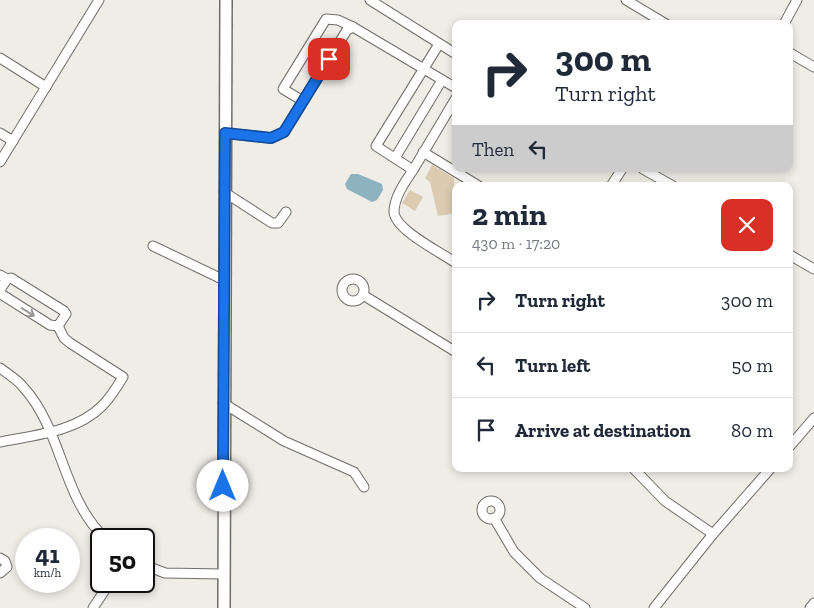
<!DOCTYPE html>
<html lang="en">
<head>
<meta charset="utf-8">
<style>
  :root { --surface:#fff; --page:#f2f2f3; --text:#1f2937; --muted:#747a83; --line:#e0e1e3 }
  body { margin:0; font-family:"Zilla Slab",serif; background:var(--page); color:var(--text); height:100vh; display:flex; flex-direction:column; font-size:19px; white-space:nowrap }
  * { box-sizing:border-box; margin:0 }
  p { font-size:16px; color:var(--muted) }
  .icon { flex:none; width:28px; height:28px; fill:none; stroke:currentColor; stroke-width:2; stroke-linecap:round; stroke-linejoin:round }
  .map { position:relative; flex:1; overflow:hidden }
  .panel { position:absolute; left:452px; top:182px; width:341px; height:290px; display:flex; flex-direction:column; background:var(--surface); border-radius:10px; box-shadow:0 2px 8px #0003 }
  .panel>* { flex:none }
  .banner { position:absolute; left:452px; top:20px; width:341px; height:152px; border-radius:10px; box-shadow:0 2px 8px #0003; background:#fff; color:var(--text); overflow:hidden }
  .speed { position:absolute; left:15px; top:528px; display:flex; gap:10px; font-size:25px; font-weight:700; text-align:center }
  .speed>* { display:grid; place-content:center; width:65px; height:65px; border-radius:50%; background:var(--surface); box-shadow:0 2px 8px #0003; line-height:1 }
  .speed small { font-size:12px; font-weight:400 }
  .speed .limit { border:2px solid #111; border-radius:8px; background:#fff; color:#111 }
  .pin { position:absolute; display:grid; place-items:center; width:42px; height:42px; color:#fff; margin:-21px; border-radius:10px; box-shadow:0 2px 8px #0006 }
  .me { position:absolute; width:55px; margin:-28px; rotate:0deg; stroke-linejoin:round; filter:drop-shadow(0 0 4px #0008) }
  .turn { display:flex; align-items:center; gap:18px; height:105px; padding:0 20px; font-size:22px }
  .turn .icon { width:65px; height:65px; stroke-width:2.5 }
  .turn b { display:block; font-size:35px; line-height:42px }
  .then { display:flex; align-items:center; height:48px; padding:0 20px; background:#0003; gap:10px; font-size:19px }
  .round { display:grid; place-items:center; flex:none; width:52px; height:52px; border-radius:10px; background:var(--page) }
  .head { display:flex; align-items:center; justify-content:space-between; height:85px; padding:0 20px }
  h1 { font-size:30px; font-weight:800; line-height:38px }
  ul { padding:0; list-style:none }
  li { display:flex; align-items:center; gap:15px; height:65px; padding:0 20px; border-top:1px solid var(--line) }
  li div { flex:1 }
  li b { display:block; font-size:19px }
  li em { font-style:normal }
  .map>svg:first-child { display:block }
</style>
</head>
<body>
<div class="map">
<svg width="814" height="608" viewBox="0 0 814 608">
  <rect width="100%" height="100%" fill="#f0ede7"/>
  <g fill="#dbcbb2">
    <polygon points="432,165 454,178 456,213 438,216 430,182 425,178"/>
    <polygon points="410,190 423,197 415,211 402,203"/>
  </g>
  <polygon fill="#8db2c0" points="351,174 358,174 382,184 383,190 377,200 372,202 347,189 345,184"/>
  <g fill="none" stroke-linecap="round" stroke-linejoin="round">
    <defs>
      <g id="minor">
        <polyline points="370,0 456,54"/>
        <polyline points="626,0 666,24"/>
        <polyline points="784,24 797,0"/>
        <path d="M439,44L376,146L413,170C405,182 394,197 394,212C395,230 442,253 456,263"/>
        <polyline points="790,53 814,67"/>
        <polyline points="0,58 46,87"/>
        <polyline points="303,101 283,89 326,19 338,20 353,27"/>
        <polyline points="0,133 13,141"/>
        <polyline points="225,133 271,138 284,132 347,30 353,27 456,88"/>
        <polyline points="423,152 479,186"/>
        <polyline points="395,158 442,80"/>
        <polyline points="0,162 99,0"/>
        <polyline points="643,169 673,186"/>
        <polyline points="413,170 456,98"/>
        <polyline points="611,186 622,169"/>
        <polyline points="224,192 272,223 278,223 286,212"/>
        <polyline points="153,246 224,280"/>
        <polyline points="790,255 814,269"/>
        <polyline points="0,275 7,279 11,278 64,311 66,314 58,326 50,325 1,294 0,290 7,279"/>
        <circle cx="353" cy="290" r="11"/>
        <polyline points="363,295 456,352"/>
        <path d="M0,368C8,374 18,380 24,388C63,431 62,499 106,539"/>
        <polyline points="223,403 284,441 354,472 364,487"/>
        <path d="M0,442C35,435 76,432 102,406C110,398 117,387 123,377L70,343L64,338L58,326"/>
        <polyline points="790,446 814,418"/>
        <polyline points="634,469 665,501 713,534"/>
        <circle cx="491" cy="510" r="9"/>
        <polyline points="494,518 514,552 540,578 585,608"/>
        <polyline points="0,558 5,561 7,567 0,573"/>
        <polyline points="144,565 165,573 223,574"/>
        <polyline points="93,608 111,581"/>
        <polyline points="654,608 713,534 770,469"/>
        <polyline points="810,608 814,603"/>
      </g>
      <polyline id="major" points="224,608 226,0"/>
    </defs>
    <use href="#minor" stroke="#706d68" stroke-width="11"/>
    <use href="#major" stroke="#706d68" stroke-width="14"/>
    <use href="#minor" stroke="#fff" stroke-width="9"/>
    <use href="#major" stroke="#fff" stroke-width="11"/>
  </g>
  <defs><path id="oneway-shaft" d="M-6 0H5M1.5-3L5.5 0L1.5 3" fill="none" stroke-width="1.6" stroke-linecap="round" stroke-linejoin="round" transform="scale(1.25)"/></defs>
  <use stroke="#959594" href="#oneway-shaft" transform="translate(28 312) rotate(32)"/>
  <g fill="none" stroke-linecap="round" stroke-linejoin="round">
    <defs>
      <polyline id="route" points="223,486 225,133 271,138 284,132 329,59"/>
    </defs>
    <use href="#route" stroke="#114b97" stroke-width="12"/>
    <use href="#route" stroke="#1a73e8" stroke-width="9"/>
  </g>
</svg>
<div class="speed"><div>41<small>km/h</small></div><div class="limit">50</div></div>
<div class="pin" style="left:329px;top:59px;background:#d93025"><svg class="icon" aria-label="arrive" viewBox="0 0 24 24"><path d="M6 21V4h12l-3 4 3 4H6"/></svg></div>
<svg class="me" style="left:223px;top:486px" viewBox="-20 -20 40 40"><circle r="19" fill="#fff"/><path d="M0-13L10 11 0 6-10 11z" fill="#1a73e8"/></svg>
<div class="banner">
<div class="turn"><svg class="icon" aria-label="right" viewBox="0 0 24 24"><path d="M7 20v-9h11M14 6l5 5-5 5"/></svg><div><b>300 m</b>Turn right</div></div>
<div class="then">Then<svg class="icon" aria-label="left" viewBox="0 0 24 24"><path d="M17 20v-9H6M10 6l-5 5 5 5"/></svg></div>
</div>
<section class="panel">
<div class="head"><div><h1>2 min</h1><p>430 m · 17:20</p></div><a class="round" style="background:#d93025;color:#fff"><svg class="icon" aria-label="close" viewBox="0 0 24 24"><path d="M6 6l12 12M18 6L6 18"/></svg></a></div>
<ul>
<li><svg class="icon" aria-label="right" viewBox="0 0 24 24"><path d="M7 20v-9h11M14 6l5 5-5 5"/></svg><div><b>Turn right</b></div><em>300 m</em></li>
<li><svg class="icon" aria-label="left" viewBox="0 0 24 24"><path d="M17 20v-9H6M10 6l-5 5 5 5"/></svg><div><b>Turn left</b></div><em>50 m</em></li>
<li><svg class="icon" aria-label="arrive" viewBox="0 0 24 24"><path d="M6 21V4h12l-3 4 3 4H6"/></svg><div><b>Arrive at destination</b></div><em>80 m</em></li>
</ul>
</section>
</div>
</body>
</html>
